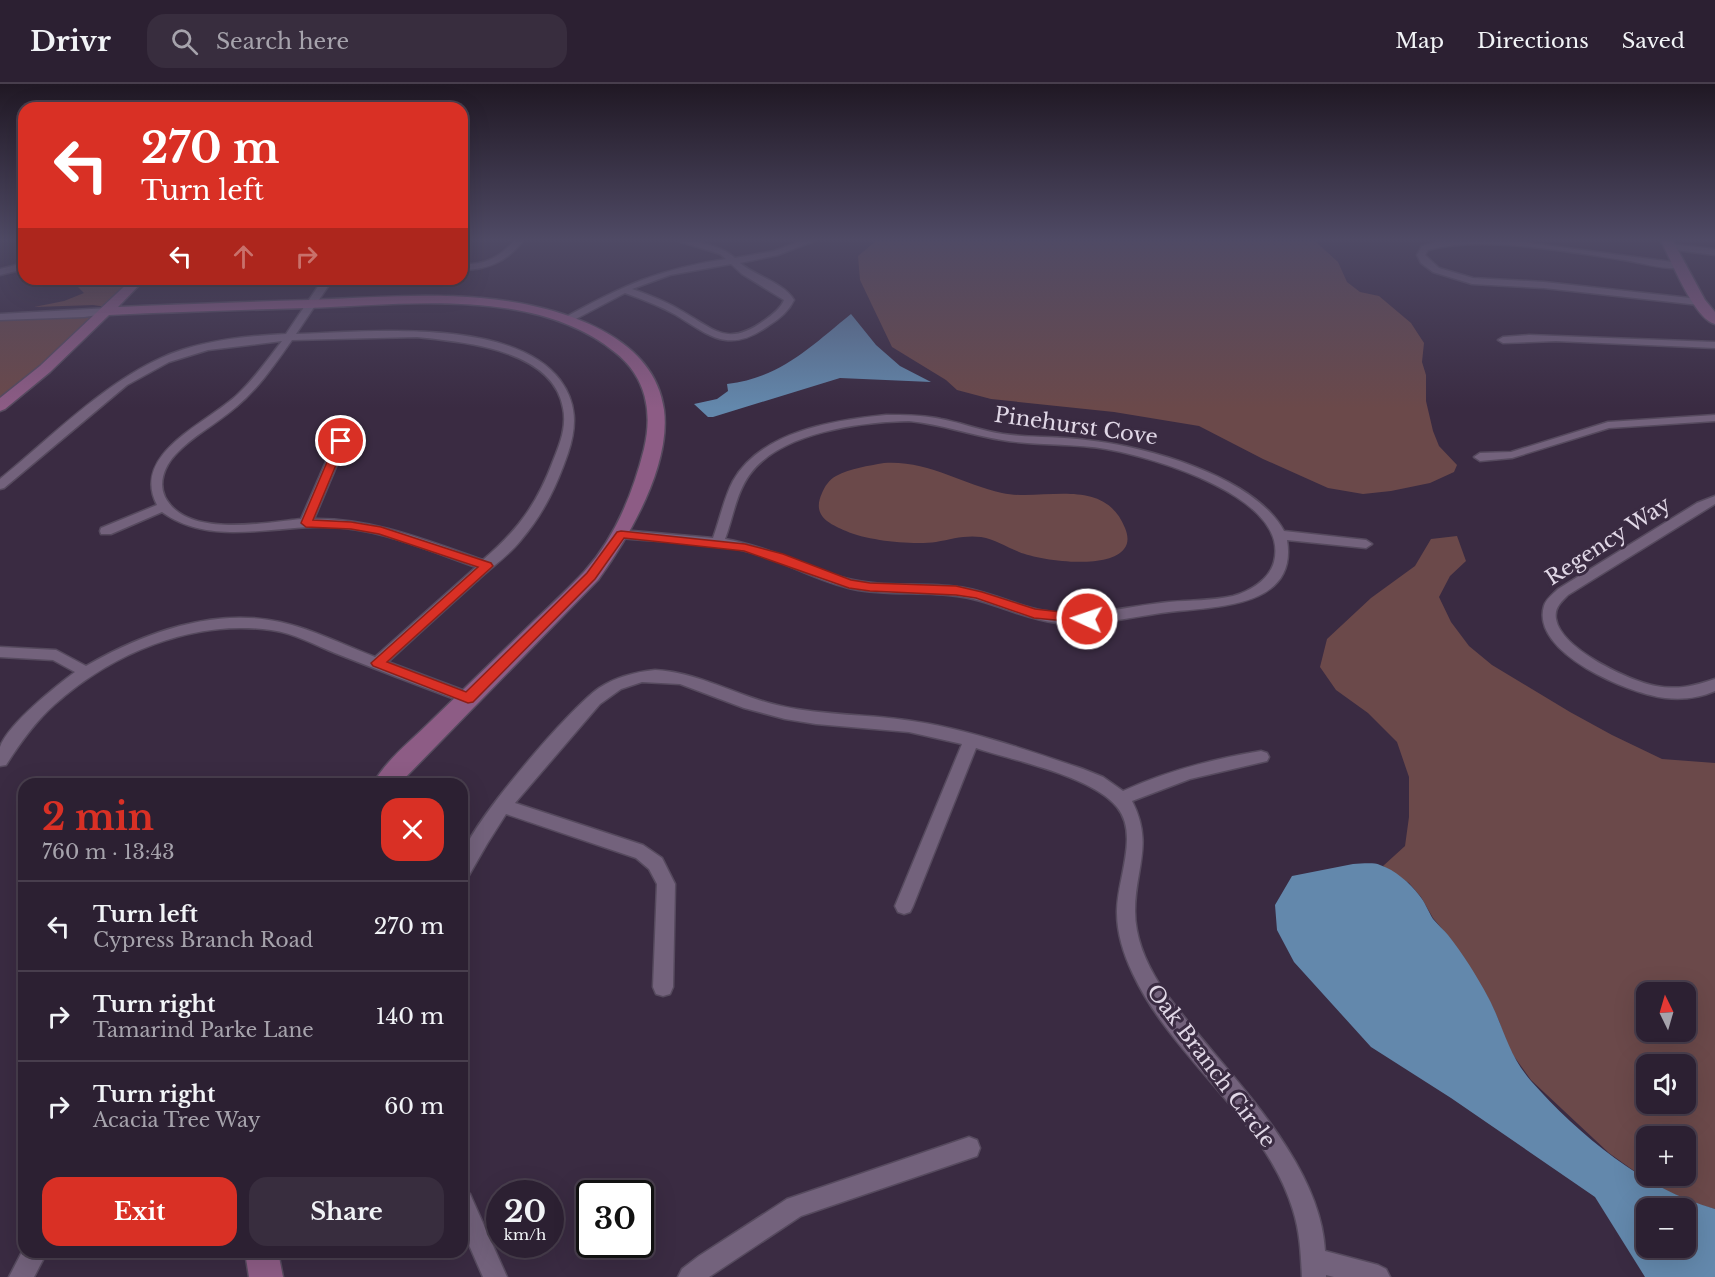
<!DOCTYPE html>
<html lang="en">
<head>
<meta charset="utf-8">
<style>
  :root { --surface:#2c2032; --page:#382d3e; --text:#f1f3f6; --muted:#a6a3ac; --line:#483e4d; --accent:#d93025 }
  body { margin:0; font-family:"Libre Baskerville",serif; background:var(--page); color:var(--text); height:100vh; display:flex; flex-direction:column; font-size:22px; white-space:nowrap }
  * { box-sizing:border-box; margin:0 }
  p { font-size:20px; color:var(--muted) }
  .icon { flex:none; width:33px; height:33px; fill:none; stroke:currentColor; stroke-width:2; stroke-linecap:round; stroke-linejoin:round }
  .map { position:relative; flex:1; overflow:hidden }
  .sheet { position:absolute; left:18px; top:694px; width:450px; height:480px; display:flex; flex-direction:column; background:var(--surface); border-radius:18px; box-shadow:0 6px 24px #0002,0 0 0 2px var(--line) }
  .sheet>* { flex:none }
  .guide { position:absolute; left:18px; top:18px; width:450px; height:183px; border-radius:18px; box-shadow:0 6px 24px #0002,0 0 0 2px var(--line); background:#d93025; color:#fff; overflow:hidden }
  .needle { width:39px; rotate:355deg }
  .buttons { position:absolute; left:1636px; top:898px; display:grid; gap:12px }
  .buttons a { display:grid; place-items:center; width:60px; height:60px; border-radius:12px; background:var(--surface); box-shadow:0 6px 24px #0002,0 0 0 2px var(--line); font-size:30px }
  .speed { position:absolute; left:486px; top:1096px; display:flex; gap:12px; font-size:30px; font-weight:700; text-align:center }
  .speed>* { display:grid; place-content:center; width:78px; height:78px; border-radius:50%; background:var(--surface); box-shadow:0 6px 24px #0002,0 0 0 2px var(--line); line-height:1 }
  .speed small { font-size:15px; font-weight:400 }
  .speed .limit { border:3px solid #111; border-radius:9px; background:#fff; color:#111 }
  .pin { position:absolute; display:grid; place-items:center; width:51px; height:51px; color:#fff; margin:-26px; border:3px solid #fff; border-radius:50%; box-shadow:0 2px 6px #0007 }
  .me { position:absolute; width:66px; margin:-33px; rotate:273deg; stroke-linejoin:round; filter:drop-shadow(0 0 4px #0008) }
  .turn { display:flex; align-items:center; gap:21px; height:126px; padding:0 24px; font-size:27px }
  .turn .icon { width:78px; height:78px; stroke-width:2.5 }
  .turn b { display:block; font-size:42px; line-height:51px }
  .lanes { display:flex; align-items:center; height:57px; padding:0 24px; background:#0003; justify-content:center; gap:30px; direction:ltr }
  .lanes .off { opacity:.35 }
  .round { display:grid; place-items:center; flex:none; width:63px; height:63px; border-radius:18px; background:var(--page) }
  .head { display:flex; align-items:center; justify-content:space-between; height:102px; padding:0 24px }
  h1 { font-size:36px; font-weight:700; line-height:45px; color:var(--accent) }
  .action { display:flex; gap:12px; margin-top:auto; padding:12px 24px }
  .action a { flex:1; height:69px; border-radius:18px; background:var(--accent); color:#fff; font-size:24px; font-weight:700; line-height:69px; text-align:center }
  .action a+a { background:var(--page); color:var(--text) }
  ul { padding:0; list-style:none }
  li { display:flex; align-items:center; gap:18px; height:90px; padding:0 24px; border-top:2px solid var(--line) }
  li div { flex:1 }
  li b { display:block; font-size:22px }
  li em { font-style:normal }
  header { display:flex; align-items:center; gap:36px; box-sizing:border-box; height:84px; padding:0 30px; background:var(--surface); border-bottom:2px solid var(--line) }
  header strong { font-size:28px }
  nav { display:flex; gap:33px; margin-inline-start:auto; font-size:21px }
  .search { width:420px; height:54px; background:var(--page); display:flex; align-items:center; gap:15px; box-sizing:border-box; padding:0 21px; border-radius:18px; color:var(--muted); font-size:22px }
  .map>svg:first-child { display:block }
</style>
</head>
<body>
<header>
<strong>Drivr</strong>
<div class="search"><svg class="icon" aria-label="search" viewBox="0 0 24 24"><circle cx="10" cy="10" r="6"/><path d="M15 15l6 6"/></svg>Search here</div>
<nav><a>Map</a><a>Directions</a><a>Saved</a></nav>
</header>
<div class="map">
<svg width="1715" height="1193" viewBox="0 0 1715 1193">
  <rect width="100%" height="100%" fill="#3a2b42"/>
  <g fill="#6b494a" fill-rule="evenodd">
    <polygon points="876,157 1315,157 1338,178 1347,198 1360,208 1379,212 1411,239 1424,259 1422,278 1426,291 1426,317 1433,347 1439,362 1457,381 1454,388 1430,399 1391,407 1363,410 1328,404 1263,375 1199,342 1114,328 991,315 957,306 946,296 892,263 860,196 858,172"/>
    <polygon points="63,195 135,195 107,223 93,221 34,223 64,217 84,209 78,203 57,201"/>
    <polygon points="101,230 0,318 0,235"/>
    <path d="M884,379C927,376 962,400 1002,409C1042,418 1104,391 1125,444C1128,451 1129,459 1124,465C1108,486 1041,477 1019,468C1006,463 995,455 981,453C965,451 952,455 936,458C913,461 868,457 846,447C827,439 812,431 822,409C825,402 829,396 836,392C851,384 868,382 884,379Z"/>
    <path d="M1457,452L1466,477L1450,492L1439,513L1451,538L1469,562L1492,581L1570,628L1612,651L1662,675L1715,679V1125L1690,1118L1651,1099L1609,1069L1531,996L1508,964L1499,937L1487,912L1449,853L1433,834L1421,813L1409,799L1383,782L1405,762L1409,733V693L1397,658L1368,629L1336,606L1320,583L1327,555L1371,514L1415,482L1431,455ZM1647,909H1686V948H1647ZM1647,981H1686V1020H1647ZM1647,1053H1686V1092H1647Z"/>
  </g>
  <g fill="#6388ac" fill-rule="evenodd">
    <path d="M851,230L876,261L900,282L931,298L840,294L713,333H708L694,320L717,315L728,307L727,300C782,293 810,263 851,230Z"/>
    <path d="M1353,780C1361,780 1373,778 1380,781C1395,786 1410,799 1419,811C1425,818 1428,827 1433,835C1438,841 1444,846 1448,851C1463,870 1477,892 1488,913C1504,943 1507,969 1531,997C1579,1051 1644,1105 1715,1125V1193H1645L1595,1113L1451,1014L1371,963L1294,878L1277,846L1275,821L1292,792ZM1647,1125H1686V1164H1647Z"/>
  </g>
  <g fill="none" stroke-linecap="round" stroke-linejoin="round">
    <defs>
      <g id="street">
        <path d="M514,157H523C507,177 488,186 462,186V180C484,181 499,174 514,157Z"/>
        <path d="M678,157C698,157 720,161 735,174L774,167L801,157H814L778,171L740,179C755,192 783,198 794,216C789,227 778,236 768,242C729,270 710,252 676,231C660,222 642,215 625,209L570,238H564V234C622,202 659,185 726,175L720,170ZM731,180L742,190L784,216C781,224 772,231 765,236C727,264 714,245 680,226C665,217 649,211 632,205L670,191Z"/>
        <path d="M1440,157H1514L1680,179L1683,180V184C1665,186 1642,179 1624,176C1567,168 1484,151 1428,166L1425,171L1439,184L1473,194L1544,198L1699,215L1704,218L1699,221L1544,204L1472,200L1433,188L1421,179L1417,171L1422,162Z"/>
        <polygon points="1670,160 1715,165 1715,171 1667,165 1667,161"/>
        <polygon points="24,179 24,185 0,191 0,185"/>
        <path d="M323,195H333L296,250C367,248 512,233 560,296C577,319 577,342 568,369C557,401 544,429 521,456C509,471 493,482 479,495C448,523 418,550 388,578L473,610L476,614L473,618H463C420,602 378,586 335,569C315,561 294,549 271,546C193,535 112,569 54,621C35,638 20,659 6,681L0,682C0,677 0,668 0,663C8,640 55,603 75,588L53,576L0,573V563L56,566L86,582C143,549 214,523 280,538C312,545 344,561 375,573L476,483C433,468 390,449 345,444C284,437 215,466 162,428L111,450H101L100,447L101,444L157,421C130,369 208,339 238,310C255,294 268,275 282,257L208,266L169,278L127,301L4,404L0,405V395C49,355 103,300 161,274C198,257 245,252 286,250ZM417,253C463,258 553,265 563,324C567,342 560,360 553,377C537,420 518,446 483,476C428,457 373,434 314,435L347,357L341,354L335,357L301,435C263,439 186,454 165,413C158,398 165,382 175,371C193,351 217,340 236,323C259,304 275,280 292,256Z"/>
        <polygon points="109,224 114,227 112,229 84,233 0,236 0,230"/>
        <polygon points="1529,251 1715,258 1715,264 1556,257 1503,259 1498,256 1503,253"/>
        <path d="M886,331C904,331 923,331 941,335C962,339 982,347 1003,350C1031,354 1058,352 1086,356C1145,362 1254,392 1284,447L1366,456L1372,460L1366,464L1287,456C1299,528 1205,522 1161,529C1126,534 1093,543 1057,539C1022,535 991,516 957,512C922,507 887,512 853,505C814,497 780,474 742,466C703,458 661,458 621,454L615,450L621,446L713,454C720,435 724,414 733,397C761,347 835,336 886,331ZM909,337C941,340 970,351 1002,356C1036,362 1072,359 1106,365C1152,373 1291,413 1274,478C1269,496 1250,507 1233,512C1212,517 1190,516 1169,518C1127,522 1087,535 1045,527C1015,522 988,506 958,503C920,498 881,504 844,494C802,482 769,463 725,455C733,434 736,409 750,390C781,348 861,338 909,337Z"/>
        <polygon points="1715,331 1715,337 1609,344 1512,374 1480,377 1474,373 1480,369 1511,368 1608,338"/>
        <path d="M1715,412V420L1568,511C1561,518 1554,524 1556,535C1561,565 1629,597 1656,602C1678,606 1694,602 1715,595V607C1699,614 1683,616 1665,614C1630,610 1530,569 1544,522C1546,515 1553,510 1558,505L1697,419Z"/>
        <path d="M655,586C699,588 738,613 781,622C825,632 869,630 912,637C967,645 1030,667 1083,685L1103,693L1123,707C1167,687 1213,675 1261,667L1267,669L1269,673L1267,677L1190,695L1132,717C1154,760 1135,784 1135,827C1135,854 1146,879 1160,901C1213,978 1320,1069 1325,1167L1378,1181L1386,1185L1390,1193H1334L1326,1191V1193H1302C1301,1170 1300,1148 1293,1126C1266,1036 1172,974 1133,890C1124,871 1117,850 1117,829C1116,797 1140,751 1117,723C1092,692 1015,677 976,664L913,822L910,828L904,830L898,828L895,822L962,660L909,648L816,640L785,635L744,624L680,600L642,598L621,605L600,620L515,719L643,761L662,774L675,800L673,903L670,910L663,912L656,910L653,903L657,800L649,785L636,774L506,730L487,760L468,793L462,796C462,788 460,776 463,769C475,735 569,625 599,604C616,593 635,588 655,586Z"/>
        <polygon points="969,1053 977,1056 980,1064 977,1072 801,1132 709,1193 678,1193 682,1185 699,1172 787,1115"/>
        <polygon points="462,1107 470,1110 507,1193 483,1193 462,1145"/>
        <polygon points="24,1164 24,1168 47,1168 34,1193 9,1193"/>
      </g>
      <g id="secondary">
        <path d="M1661,157H1673L1705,216L1715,228V240C1694,235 1671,176 1661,157Z"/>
        <path d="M132,195H145L118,223C181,220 245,218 308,216C366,214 423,209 481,214C548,220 654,246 664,326C671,382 629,453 598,496L399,700H373C386,676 412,656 431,637C465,604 500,570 534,537C551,521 568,505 584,488C615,454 633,409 644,365C653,328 646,293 616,269C535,202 404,221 306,224C241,226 175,228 109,231L50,288L5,325L0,327V314L40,282Z"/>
        <polygon points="245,1168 278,1168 283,1193 249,1193"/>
      </g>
    </defs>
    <use href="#street" stroke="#564a5e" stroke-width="3"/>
    <use href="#secondary" stroke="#564a5e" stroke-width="3"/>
    <use href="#street" fill="#73627c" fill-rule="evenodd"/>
    <use href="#secondary" fill="#8d5c85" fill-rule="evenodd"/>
  </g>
  <linearGradient id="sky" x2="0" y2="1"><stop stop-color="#201824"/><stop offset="0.48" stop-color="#4f4a65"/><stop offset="1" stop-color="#4f4a65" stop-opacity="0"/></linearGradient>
  <rect width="1715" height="324" fill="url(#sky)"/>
  <polygon fill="#d93025" stroke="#8d1f18" stroke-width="1.5" points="341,353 346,357 313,436 351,438 381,443 491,479 493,482 387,578 466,608 587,489 617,448 621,447 745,460 783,470 851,496 870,499 956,502 982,508 1035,525 1087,531 1093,535 1087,539 1034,534 976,514 956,511 870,507 849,504 744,467 624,454 595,495 473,618 468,619 373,582 371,579 478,483 379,450 351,445 306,443 301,439 336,357"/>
  <g text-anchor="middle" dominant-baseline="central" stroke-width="6" stroke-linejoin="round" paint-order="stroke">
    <g font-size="21" fill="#e0d7e6" stroke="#3a2b42">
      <text transform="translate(1076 342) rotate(8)">Pinehurst Cove</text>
      <text transform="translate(1608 457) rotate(-33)">Regency Way</text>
      <text transform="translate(1211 982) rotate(53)">Oak Branch Circle</text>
    </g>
  </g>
</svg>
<div class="buttons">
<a><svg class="needle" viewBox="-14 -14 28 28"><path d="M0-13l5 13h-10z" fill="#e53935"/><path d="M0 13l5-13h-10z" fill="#a6a3ac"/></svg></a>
<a><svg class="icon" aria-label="sound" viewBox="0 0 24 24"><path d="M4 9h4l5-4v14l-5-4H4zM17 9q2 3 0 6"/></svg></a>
<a>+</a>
<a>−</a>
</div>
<div class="speed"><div>20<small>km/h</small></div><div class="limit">30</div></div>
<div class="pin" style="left:341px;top:357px;background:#d93025"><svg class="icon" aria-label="arrive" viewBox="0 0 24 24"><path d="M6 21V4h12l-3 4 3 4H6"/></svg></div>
<svg class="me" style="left:1087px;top:535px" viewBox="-20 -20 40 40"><circle r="17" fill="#d93025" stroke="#fff" stroke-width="3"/><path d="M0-11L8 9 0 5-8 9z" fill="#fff"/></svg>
<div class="guide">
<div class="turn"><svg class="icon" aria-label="left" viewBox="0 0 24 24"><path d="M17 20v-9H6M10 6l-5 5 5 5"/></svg><div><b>270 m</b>Turn left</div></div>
<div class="lanes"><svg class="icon" aria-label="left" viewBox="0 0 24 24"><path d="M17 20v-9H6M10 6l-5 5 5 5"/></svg><svg class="icon off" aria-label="ahead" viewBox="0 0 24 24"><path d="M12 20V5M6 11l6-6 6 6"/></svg><svg class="icon off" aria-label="right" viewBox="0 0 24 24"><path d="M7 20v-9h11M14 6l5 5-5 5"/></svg></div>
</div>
<section class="sheet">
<div class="head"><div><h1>2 min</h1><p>760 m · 13:43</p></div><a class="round" style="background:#d93025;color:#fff"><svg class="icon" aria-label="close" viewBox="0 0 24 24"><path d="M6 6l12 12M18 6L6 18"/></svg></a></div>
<ul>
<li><svg class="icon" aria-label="left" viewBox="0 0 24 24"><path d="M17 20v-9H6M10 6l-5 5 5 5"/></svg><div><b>Turn left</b><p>Cypress Branch Road</p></div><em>270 m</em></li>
<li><svg class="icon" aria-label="right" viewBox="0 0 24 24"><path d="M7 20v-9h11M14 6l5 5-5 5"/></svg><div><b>Turn right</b><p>Tamarind Parke Lane</p></div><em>140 m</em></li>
<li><svg class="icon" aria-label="right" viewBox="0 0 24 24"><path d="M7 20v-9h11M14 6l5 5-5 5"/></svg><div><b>Turn right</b><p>Acacia Tree Way</p></div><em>60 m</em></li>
</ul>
<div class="action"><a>Exit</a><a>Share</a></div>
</section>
</div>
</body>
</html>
